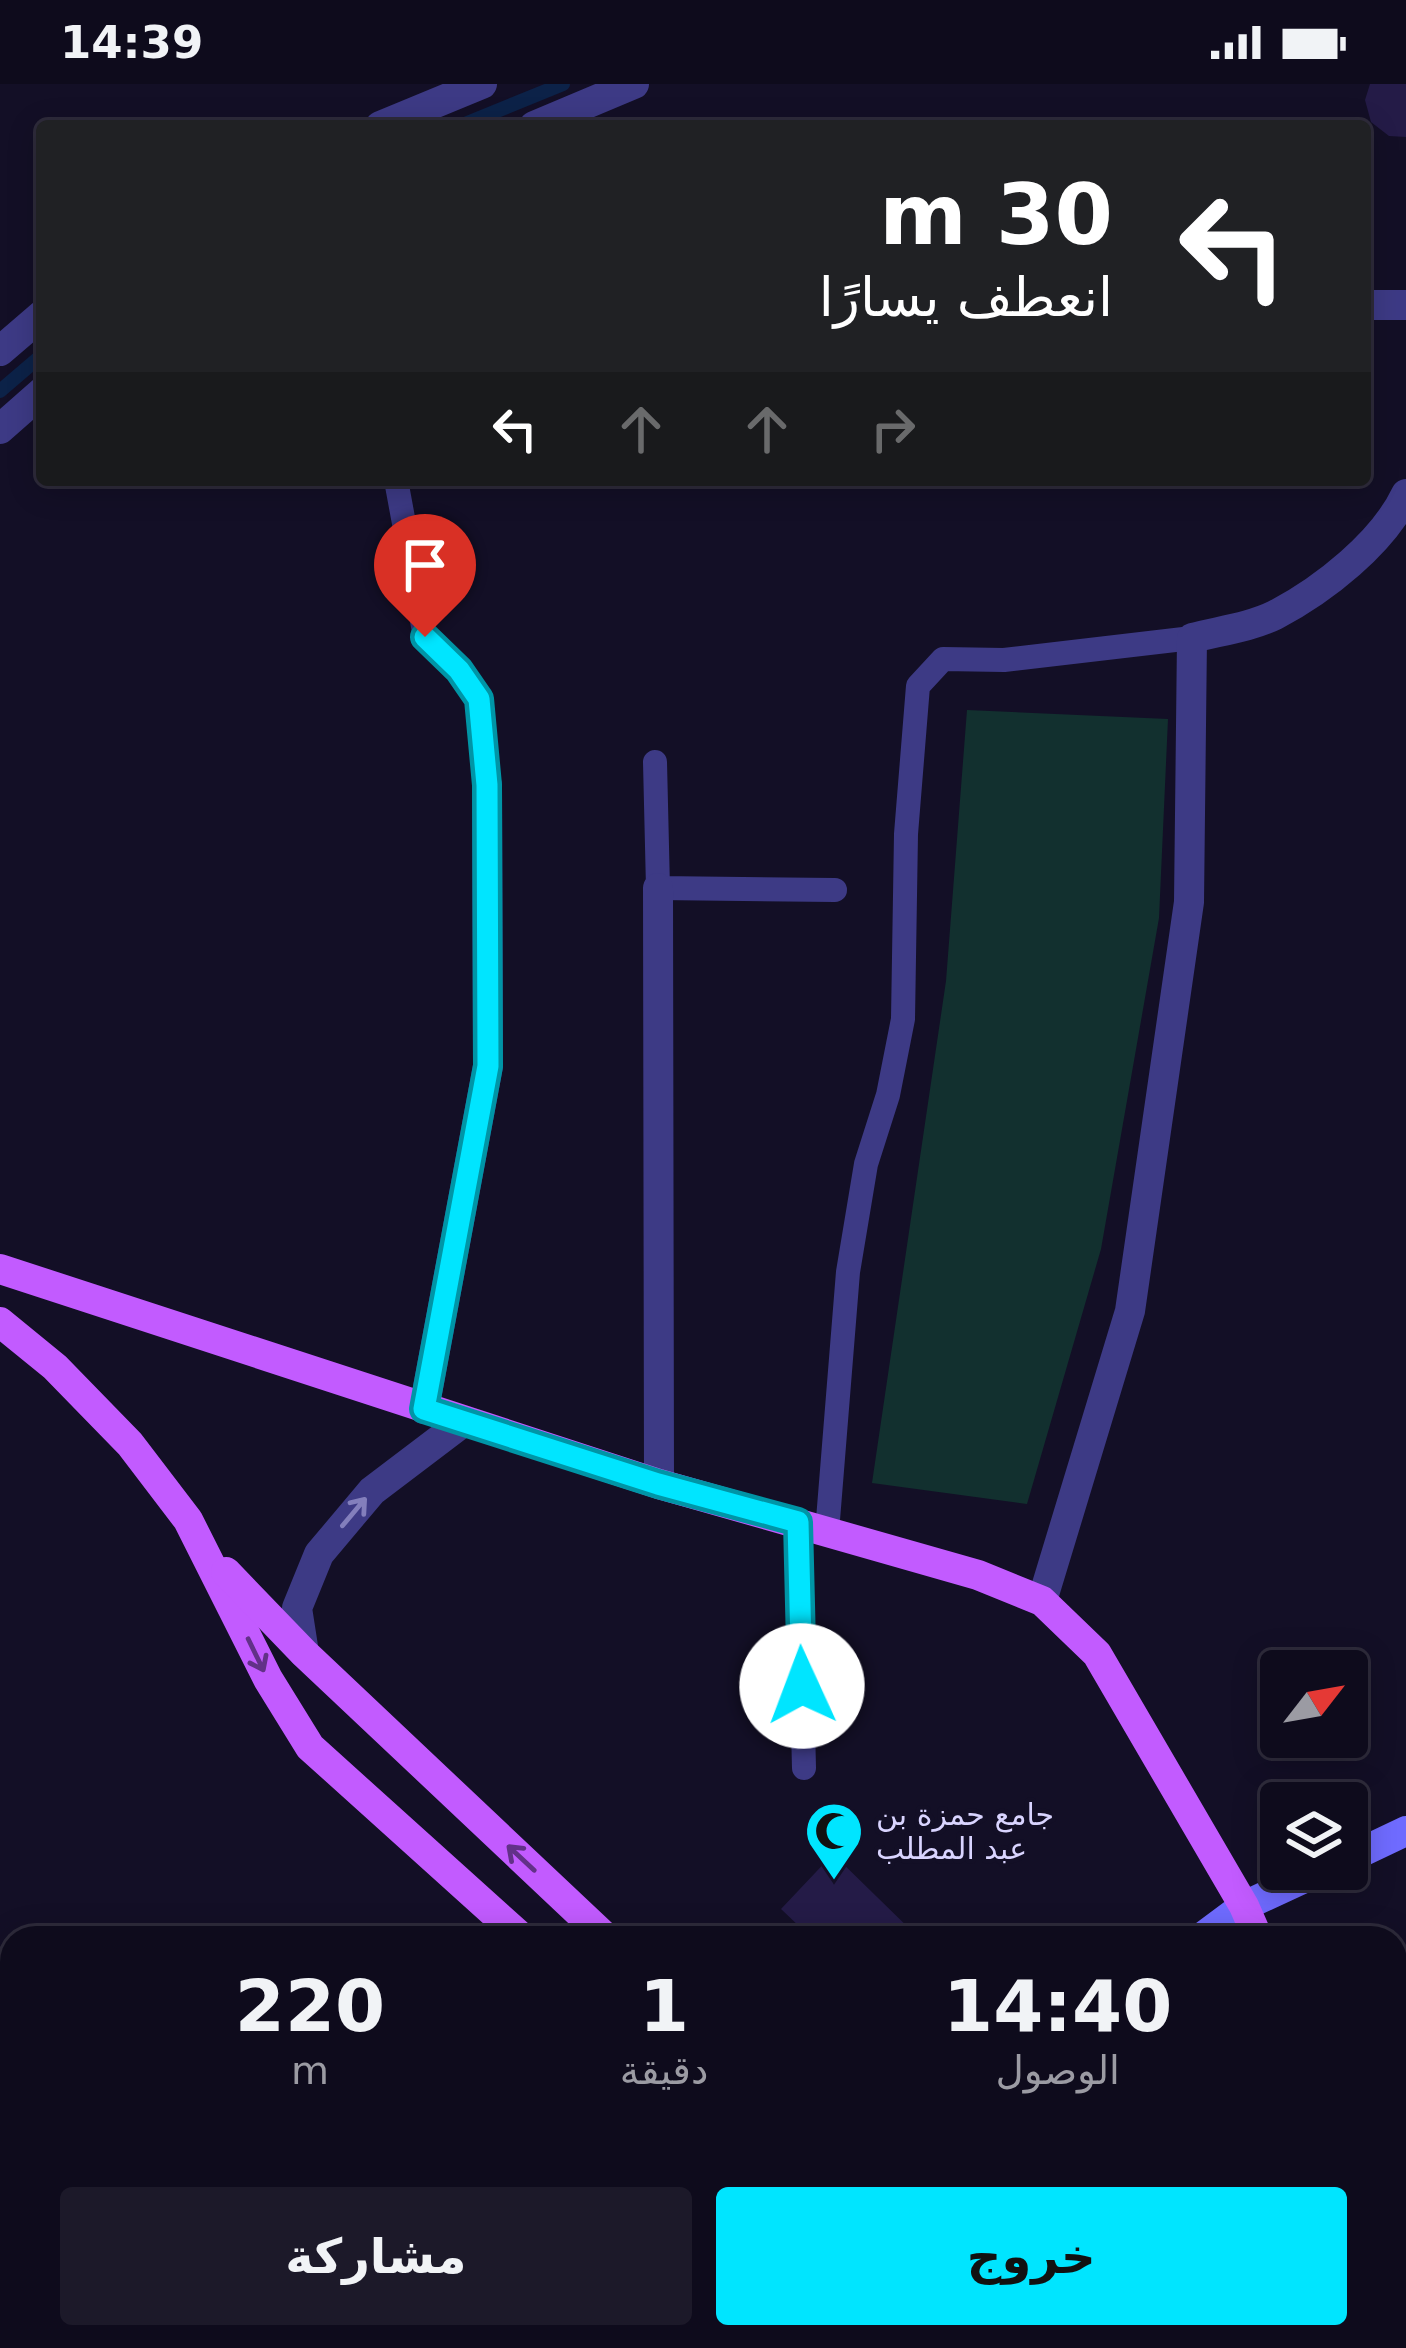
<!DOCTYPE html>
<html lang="ar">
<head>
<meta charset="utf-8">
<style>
  :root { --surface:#0e0b1c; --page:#1c1929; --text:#f1f3f6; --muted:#9b9ba3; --line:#2e2b3b; --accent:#00e5ff }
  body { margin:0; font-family:"DejaVu Sans","Noto Naskh Arabic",sans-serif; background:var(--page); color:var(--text); direction:rtl; height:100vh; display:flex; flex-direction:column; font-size:45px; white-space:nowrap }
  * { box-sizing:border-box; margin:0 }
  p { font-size:39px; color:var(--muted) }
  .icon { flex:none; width:66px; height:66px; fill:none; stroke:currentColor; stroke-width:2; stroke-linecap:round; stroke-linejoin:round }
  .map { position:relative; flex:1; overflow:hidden; direction:ltr }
  .drawer { position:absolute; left:0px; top:1842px; width:1407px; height:423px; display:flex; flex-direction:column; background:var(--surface); border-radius:36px 36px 0 0; box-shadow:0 6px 30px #0003,0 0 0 3px var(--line); direction:rtl }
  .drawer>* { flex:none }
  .banner { position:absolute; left:36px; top:36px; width:1335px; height:366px; border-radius:12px; box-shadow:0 6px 30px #0003,0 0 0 3px var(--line); direction:rtl; background:#202124; color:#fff; overflow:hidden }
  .needle { width:78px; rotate:59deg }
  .tools { position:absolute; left:1260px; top:1566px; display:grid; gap:24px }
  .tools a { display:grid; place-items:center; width:108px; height:108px; border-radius:12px; background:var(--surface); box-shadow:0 6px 30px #0003,0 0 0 3px var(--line); font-size:60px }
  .pin { position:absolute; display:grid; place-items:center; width:102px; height:102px; color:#fff; margin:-123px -51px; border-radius:50% 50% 50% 0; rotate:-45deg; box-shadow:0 0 12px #0007 }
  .pin .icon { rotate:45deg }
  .me { position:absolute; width:132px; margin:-66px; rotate:358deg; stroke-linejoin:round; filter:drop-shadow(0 0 9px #0008) }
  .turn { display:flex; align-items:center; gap:42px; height:252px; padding:0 60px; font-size:54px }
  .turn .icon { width:156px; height:156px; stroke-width:2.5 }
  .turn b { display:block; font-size:84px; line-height:102px }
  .lanes { display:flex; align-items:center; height:114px; padding:0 60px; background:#0003; justify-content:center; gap:60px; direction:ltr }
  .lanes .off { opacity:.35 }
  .eta { display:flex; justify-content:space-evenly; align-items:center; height:204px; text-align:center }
  .eta b { font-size:72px; font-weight:700; line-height:84px }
  .action { display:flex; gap:24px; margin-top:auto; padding:24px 60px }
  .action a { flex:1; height:138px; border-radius:12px; background:var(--accent); color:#111; font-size:48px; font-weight:700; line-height:138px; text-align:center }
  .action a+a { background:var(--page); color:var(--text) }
  .status { display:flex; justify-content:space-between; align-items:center; height:84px; padding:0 60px; background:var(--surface); direction:ltr }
  .status svg { height:33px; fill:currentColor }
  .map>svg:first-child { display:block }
</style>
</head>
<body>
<div class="status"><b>14:39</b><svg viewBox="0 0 49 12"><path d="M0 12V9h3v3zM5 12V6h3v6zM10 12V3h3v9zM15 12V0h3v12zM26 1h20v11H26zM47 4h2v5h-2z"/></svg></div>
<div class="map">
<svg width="1406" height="2264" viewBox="0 0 1406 2264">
  <rect width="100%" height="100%" fill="#130f26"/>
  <polygon fill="#12302f" points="967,626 1168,635 1159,834 1101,1165 1027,1420 872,1399 946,897"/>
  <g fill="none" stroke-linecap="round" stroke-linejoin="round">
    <g stroke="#0c2248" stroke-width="14">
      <polyline points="460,42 563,0"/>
      <polyline points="0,307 42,271"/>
    </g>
  </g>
  <g fill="#241b47">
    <polygon points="1370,0 1406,0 1406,53 1389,52 1371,38 1365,16"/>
    <polygon points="833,1770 919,1854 791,1854 801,1844 781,1825"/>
  </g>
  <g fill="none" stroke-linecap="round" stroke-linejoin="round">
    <g stroke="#3d3a85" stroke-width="24">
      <polyline points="396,396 425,553 459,586 479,615 487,701"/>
      <polyline points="655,678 658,804 835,806"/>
      <polyline points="798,1439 804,1684"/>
      <polyline points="827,1448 848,1188 866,1080 888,1011 903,935 906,750 918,602 943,575 1004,576 1192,554"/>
      <polyline points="0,2220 12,2218"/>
      <polyline points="275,2253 277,2264"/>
    </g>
    <g stroke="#3d3a85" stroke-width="30">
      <polyline points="380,42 482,0"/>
      <polyline points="534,42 634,0"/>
      <polyline points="1365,221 1406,221"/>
      <polyline points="0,267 42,231"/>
      <polyline points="0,345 42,308"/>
      <polyline points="658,804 659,1400"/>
      <polyline points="424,1325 488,982 487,701"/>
      <path d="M1042,1517L1130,1227L1189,818L1192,554C1219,547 1251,543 1275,531C1323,506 1383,459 1406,410"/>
      <polyline points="304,1569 297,1524 319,1470 372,1407 463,1338"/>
      <polyline points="0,1979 12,1977"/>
    </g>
    <g stroke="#6f6bff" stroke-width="30">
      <polyline points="1347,1775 1406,1747"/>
      <polyline points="1201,1854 1244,1822 1324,1785"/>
    </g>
    <g stroke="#c25bff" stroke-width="30">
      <polyline points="0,1185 659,1400 978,1491 1042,1517 1097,1570 1244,1822 1258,1854"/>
      <polyline points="0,1238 55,1283 130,1360 188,1436 268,1595 310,1663 522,1854"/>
      <polyline points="226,1488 304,1569 606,1854"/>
      <polyline points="1395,2243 1402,2264"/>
      <polyline points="894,2253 899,2264"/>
      <polyline points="947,2253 953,2264"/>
    </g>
  </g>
  <defs><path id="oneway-shaft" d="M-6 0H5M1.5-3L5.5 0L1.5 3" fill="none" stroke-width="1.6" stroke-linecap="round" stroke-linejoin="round" transform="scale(3)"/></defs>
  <use stroke="#837fbc" href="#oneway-shaft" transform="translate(354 1428) rotate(-50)"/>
  <g stroke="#623188">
    <use href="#oneway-shaft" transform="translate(256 1571) rotate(64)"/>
    <use href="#oneway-shaft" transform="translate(521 1774) rotate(-137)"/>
  </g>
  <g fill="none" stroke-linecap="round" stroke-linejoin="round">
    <defs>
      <polyline id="route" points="425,553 459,586 479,615 487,701 488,982 424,1325 658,1400 798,1438 802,1602"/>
    </defs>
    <use href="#route" stroke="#0095a6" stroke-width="30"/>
    <use href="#route" stroke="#00e5ff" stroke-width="21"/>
  </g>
  <defs>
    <symbol id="mosque-pin" viewBox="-11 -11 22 30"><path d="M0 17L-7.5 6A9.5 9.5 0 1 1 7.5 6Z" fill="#00e5ff" stroke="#130f26"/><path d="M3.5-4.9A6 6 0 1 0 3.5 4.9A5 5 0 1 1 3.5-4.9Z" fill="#111"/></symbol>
  </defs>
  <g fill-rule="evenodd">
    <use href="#mosque-pin" x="801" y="1714" width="66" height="90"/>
  </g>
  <g text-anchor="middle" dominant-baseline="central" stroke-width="9" stroke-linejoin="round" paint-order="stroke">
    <g font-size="30" fill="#d9d4ff" stroke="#130f26" text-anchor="start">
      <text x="876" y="1730">جامع حمزة بن<tspan x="876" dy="34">عبد المطلب</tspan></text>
    </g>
  </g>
</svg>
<div class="tools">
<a><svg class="needle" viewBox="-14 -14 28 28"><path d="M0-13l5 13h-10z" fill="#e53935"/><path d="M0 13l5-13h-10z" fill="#9b9ba3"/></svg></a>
<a><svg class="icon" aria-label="layers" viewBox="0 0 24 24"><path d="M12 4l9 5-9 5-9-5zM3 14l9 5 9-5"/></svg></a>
</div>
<div class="pin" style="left:425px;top:553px;background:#d93025"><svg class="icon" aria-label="arrive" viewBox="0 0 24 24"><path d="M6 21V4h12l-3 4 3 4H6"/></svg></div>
<svg class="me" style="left:802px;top:1602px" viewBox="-20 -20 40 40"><circle r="19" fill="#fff"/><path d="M0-13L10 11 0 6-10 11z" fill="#00e5ff"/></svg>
<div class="banner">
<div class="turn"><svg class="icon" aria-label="left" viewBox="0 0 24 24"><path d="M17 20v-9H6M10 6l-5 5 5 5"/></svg><div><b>30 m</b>انعطف يسارًا</div></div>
<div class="lanes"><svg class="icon" aria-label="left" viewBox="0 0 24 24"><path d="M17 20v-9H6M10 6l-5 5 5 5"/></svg><svg class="icon off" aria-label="ahead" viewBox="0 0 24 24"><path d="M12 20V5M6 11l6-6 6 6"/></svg><svg class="icon off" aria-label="ahead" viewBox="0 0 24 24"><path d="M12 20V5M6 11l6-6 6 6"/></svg><svg class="icon off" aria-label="right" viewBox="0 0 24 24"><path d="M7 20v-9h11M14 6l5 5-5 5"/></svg></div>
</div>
<section class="drawer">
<div class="eta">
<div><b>14:40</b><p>الوصول</p></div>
<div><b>1</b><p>دقيقة</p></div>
<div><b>220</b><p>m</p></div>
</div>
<div class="action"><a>خروج</a><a>مشاركة</a></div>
</section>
</div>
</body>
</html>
